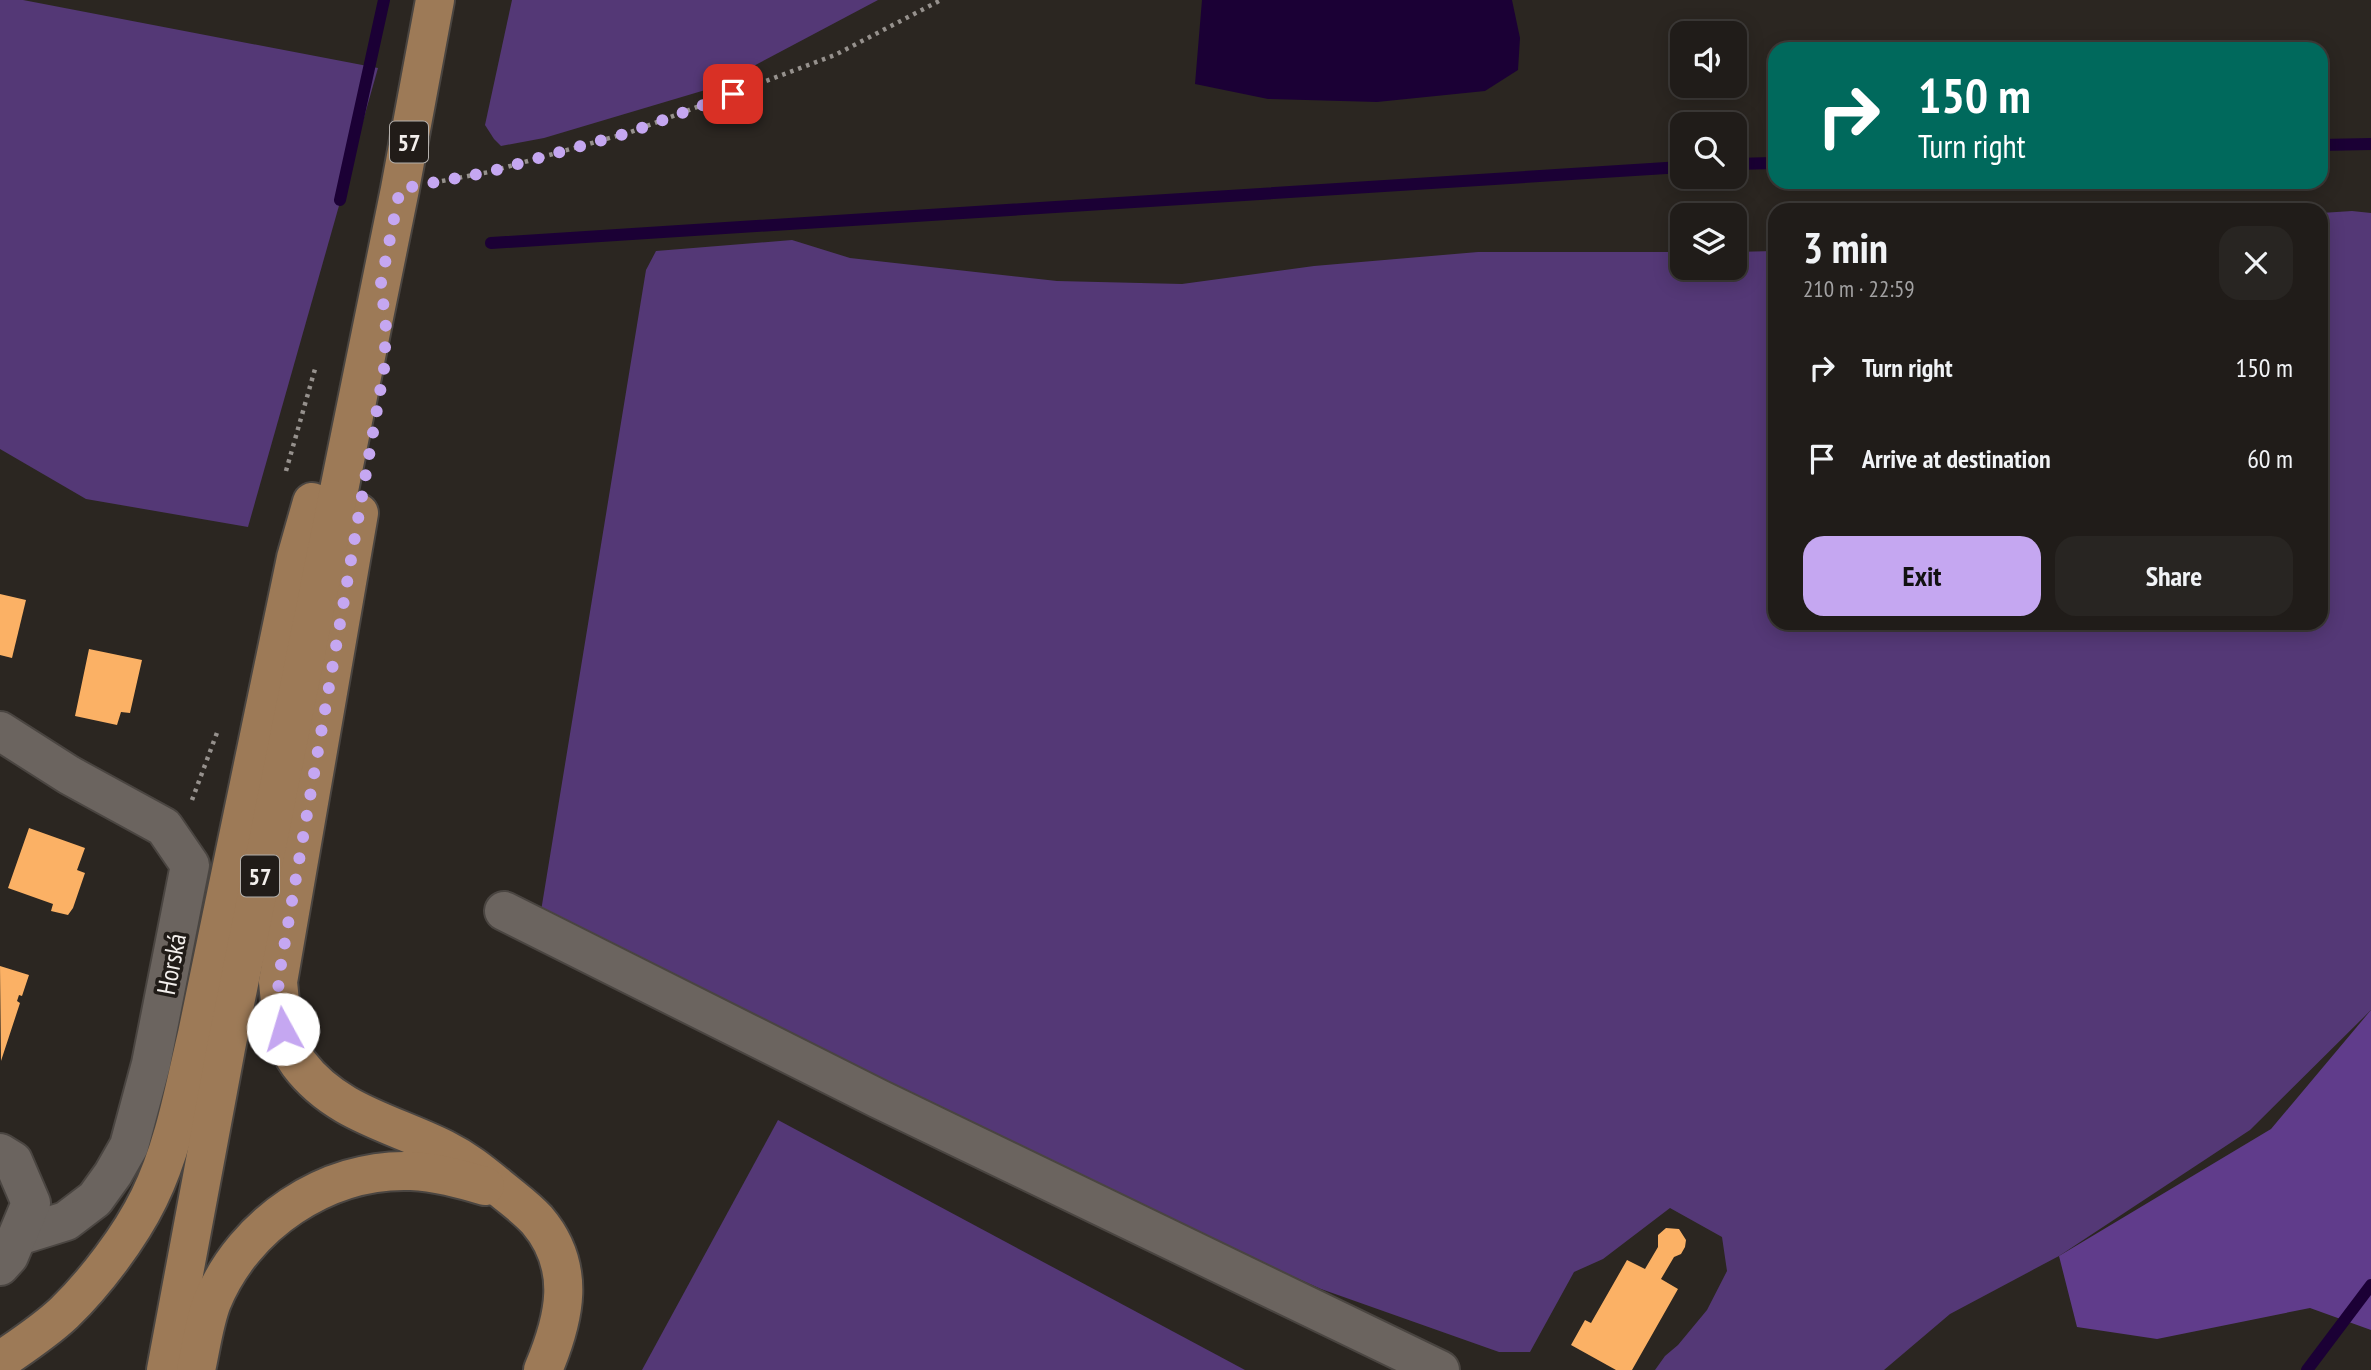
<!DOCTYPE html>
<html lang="en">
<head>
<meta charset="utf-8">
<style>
  :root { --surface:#201c19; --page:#282522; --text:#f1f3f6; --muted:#a2a1a2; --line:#3d3a38; --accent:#c5a7f1 }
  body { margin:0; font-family:"PT Sans Narrow",sans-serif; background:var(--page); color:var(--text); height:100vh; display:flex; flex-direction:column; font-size:26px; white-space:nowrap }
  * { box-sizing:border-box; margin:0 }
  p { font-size:23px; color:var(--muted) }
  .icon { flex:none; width:38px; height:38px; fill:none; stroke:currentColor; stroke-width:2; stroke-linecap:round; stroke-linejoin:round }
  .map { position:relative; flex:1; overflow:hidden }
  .details { position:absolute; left:1768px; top:203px; width:560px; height:427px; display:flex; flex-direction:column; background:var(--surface); border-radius:21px; box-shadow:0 4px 18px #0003,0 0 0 2px var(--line) }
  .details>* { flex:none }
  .hud { position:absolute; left:1768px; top:42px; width:560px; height:147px; border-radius:21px; box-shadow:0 4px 18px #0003,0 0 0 2px var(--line); background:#00695c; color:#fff; overflow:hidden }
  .fabs { position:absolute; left:1670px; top:21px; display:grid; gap:14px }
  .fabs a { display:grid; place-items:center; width:77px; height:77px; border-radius:14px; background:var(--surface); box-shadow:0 4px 18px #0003,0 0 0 2px var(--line); font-size:35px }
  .pin { position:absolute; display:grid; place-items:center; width:60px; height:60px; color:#fff; margin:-30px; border-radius:14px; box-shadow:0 4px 10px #0006 }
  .me { position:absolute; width:77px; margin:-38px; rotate:354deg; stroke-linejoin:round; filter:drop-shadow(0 0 5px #0008) }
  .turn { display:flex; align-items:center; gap:24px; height:147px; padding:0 35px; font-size:32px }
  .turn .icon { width:91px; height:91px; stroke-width:2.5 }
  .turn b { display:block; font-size:49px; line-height:60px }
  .round { display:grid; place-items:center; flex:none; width:74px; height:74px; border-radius:21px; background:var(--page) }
  .overview { display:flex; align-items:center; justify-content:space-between; height:119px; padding:0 35px }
  h1 { font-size:42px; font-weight:700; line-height:52px }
  .action { display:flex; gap:14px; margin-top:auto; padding:14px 35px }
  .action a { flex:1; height:80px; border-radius:21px; background:var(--accent); color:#111; font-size:28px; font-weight:700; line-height:80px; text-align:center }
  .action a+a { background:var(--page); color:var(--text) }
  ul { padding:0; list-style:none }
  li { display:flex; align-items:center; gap:21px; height:91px; padding:0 35px }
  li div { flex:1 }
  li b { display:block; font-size:26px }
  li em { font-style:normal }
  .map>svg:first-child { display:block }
</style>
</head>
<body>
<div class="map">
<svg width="2371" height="1370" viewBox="0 0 2371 1370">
  <rect width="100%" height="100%" fill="#2b2621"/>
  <g fill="#543876">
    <polygon points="0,0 23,0 378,68 248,527 86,499 0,449"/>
    <polygon points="512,0 878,0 712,88 544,138 501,146 494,139 485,125"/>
    <polygon points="2352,211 2371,213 2371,1010 2250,1130 2059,1256 1950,1314 1884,1370 1655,1370 1665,1356 1678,1345 1707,1310 1727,1271 1722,1237 1670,1208 1603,1259 1574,1272 1530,1352 1499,1352 1321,1289 878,1089 541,911 646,270 656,251 792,240 850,258 1057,281 1182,284 1314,266 1478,252 1682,252 1682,268 1734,268 1734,252 1774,251 1774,623 2320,623 2321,213"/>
    <polygon points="778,1120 1245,1370 642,1370"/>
  </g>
  <polygon fill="#603c8b" points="2371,1010 2371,1330 2310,1308 2157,1339 2077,1327 2059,1256 2271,1129"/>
  <polygon fill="#1b0035" points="1202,0 1512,0 1520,38 1518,70 1485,91 1377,102 1268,99 1195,84"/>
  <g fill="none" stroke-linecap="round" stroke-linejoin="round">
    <g stroke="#1b0035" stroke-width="12">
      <polyline points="2320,145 2371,144"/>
      <polyline points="1734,164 1774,163"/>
      <polyline points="340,200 384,0"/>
      <polyline points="491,243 1682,167"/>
      <polyline points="2307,1370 2371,1285"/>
    </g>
  </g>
  <g fill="#fbb165">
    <polygon points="0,594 26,600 12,658 0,655"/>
    <polygon points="89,649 142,660 130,713 121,712 117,725 75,716"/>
    <polygon points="29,828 85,848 77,870 85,873 73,908 68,915 51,911 53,904 8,888"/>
    <polygon points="0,966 29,975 22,996 19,995 17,1001 20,1003 1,1061"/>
    <polygon points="1666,1228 1679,1229 1686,1240 1685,1247 1681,1254 1674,1257 1661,1279 1678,1289 1632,1370 1616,1370 1571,1345 1585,1320 1591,1323 1627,1260 1645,1269 1658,1247 1658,1235"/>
  </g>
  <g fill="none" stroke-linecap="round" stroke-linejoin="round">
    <defs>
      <g id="minor">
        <polyline points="0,731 69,775 164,827 190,865 151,1064 129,1146 113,1174 95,1199 66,1221 18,1236"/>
        <polyline points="504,911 879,1099 1440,1370"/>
        <polyline points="0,1153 13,1161 31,1203 9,1256 0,1266"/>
      </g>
      <g id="major">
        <path d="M359,513L278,982C281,1010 282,1041 299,1064C336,1113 392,1123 444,1149C468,1161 484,1175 505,1192C516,1201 527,1209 537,1220C577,1267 565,1318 543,1370"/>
        <path d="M0,1361C22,1346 45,1331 64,1313C95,1283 130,1237 149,1198C174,1147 184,1089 197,1034L296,558L312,502"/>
        <polyline points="166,1370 226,1048 400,189 435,0"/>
        <path d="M196,1370C201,1348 204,1323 212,1302C244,1224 326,1168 411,1171C436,1172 461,1179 485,1186"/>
      </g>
    </defs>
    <use href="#minor" stroke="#4a4541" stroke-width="42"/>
    <use href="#major" stroke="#4a4541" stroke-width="42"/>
    <g stroke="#96918d" stroke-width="4.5" stroke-dasharray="3.5 5" stroke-linecap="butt">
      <polyline points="442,181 489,172 631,132 835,55 941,0"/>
      <polyline points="286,471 315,369"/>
      <polyline points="192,800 218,730"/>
    </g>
    <use href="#minor" stroke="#6b645f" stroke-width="38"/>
    <use href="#major" stroke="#9d7a57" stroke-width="38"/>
  </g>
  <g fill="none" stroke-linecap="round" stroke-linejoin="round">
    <polyline stroke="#c5a7f1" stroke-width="12" stroke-dasharray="0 21.6" points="283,1029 278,982 384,369 386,328 381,283 400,189 489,172 631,132 733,94"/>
  </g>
  <g text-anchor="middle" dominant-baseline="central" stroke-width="7" stroke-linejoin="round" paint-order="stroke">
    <g fill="#211c18" stroke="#b4b0ac" stroke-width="2">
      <rect x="390" y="121.5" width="38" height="41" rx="5"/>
      <rect x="241" y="855.5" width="38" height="41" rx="5"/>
    </g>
    <g font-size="24" font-weight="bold" fill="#f3efec">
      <text x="409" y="142">57</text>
      <text x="260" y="876">57</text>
    </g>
    <g font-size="26" fill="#f3efec" stroke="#211c18">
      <text transform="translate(171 964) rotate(-79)">Horská</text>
    </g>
  </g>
</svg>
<div class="fabs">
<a><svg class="icon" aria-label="sound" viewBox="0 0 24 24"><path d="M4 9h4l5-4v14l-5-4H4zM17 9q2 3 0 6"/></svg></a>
<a><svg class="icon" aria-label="search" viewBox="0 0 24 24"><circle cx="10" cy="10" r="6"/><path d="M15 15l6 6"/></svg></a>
<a><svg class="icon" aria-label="layers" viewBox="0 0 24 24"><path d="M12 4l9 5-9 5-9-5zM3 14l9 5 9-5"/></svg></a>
</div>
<div class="pin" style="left:733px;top:94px;background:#d93025"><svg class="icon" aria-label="arrive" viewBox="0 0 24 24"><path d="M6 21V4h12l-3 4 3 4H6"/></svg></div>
<svg class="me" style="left:283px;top:1029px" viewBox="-20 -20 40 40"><circle r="19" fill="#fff"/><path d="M0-13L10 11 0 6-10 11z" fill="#c5a7f1"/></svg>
<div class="hud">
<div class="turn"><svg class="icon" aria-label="right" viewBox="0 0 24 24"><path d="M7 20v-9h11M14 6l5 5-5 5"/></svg><div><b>150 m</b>Turn right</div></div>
</div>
<section class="details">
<div class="overview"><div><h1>3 min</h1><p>210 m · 22:59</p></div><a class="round"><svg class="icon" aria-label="close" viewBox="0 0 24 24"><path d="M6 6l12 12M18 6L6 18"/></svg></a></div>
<ul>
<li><svg class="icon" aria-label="right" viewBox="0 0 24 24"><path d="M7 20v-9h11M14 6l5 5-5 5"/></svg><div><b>Turn right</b></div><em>150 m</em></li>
<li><svg class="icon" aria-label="arrive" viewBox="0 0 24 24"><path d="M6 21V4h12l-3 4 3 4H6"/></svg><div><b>Arrive at destination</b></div><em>60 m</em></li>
</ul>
<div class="action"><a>Exit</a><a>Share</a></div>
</section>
</div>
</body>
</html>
